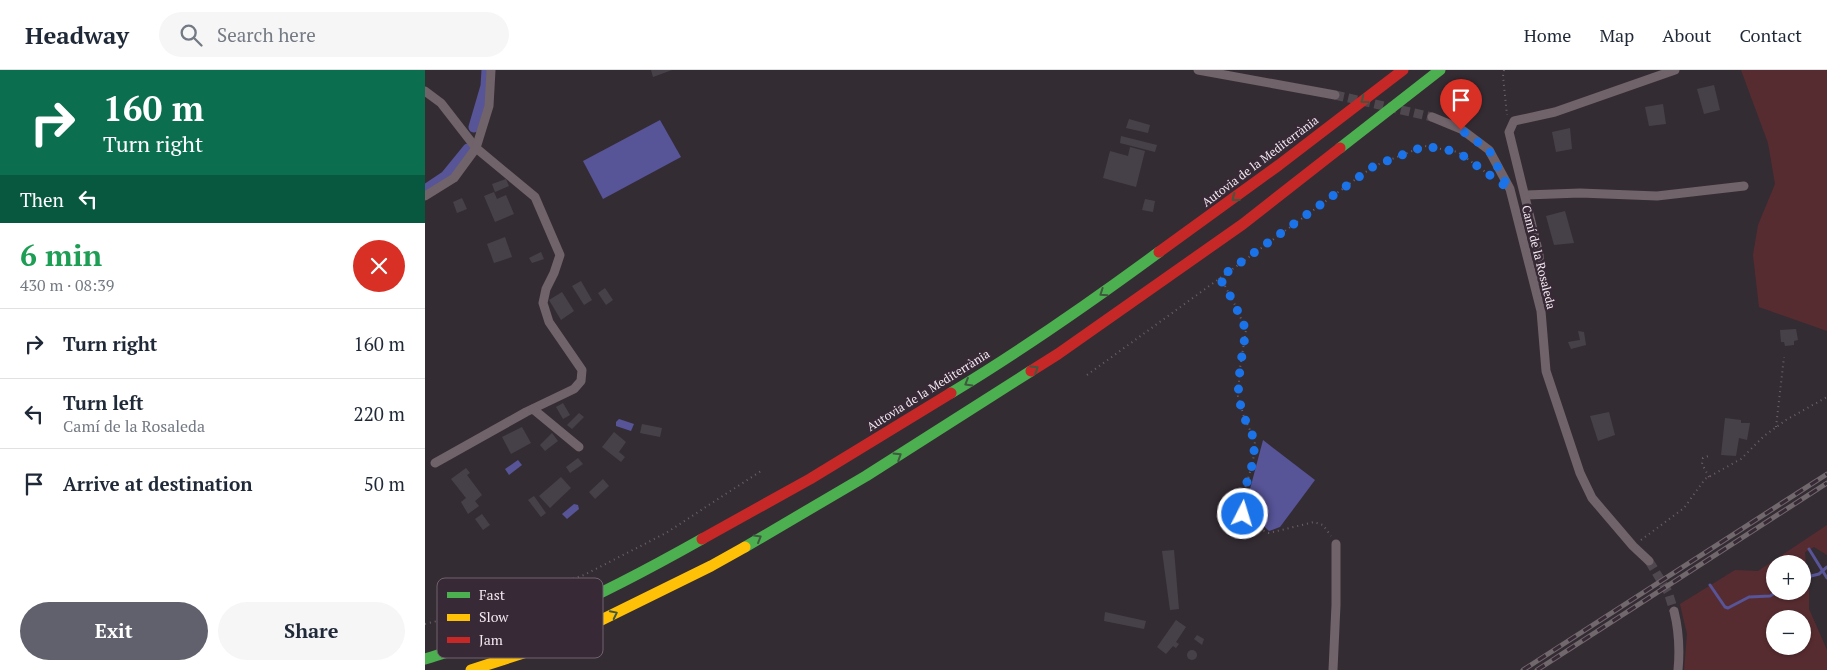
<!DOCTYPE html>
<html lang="en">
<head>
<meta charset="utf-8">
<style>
  :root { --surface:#fff; --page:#f6f6f7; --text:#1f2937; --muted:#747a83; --line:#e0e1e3; --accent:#60616d }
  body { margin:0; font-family:"PT Serif",serif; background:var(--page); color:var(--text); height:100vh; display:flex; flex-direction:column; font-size:19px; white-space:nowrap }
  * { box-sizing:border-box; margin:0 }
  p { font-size:16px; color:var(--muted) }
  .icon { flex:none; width:28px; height:28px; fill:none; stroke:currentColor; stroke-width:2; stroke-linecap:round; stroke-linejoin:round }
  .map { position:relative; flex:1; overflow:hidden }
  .details { display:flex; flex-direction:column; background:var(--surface); width:425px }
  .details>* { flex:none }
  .top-card { background:#0b6e4f; color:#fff; overflow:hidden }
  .fabs { position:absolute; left:1341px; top:485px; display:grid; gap:10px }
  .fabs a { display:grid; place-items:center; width:45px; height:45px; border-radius:50%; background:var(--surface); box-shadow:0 1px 4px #0004; font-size:25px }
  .pin { position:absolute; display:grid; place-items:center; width:42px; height:42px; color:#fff; margin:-51px -21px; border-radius:50% 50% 50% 0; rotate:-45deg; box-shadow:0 0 5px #0007 }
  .pin .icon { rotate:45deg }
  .me { position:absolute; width:55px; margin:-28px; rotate:5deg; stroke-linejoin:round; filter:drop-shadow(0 0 4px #0008) }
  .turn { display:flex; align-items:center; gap:18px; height:105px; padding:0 20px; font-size:22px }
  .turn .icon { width:65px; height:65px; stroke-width:2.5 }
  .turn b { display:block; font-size:35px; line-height:42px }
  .then { display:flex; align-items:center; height:48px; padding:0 20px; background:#0003; gap:10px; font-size:19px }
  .round { display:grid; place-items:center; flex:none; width:52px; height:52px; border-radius:26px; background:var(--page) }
  .summary { display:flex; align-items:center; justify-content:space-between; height:85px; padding:0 20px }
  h1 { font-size:30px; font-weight:800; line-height:38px; color:#1e9e55 }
  .cta { display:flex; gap:10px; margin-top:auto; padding:10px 20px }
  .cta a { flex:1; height:58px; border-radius:30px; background:var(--accent); color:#fff; font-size:20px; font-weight:800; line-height:58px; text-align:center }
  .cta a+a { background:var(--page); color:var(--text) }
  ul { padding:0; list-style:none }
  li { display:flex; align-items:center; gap:15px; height:70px; padding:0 20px; border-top:1px solid var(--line) }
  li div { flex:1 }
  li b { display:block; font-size:19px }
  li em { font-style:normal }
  header { display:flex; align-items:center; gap:30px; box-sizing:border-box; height:70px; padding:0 25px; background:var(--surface); border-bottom:1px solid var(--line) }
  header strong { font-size:24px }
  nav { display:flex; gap:28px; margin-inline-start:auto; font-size:18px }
  .search { width:350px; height:45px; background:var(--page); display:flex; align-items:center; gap:12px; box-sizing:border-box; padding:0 18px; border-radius:28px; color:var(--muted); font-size:19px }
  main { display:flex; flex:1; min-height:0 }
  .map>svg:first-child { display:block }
</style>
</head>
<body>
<header>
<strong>Headway</strong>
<div class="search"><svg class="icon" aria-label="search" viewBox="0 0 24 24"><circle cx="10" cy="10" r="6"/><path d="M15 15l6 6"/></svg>Search here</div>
<nav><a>Home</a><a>Map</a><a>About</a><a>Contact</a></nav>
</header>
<main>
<section class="details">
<div class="top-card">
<div class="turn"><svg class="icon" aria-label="right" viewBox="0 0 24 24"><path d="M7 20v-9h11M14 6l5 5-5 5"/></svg><div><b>160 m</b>Turn right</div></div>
<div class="then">Then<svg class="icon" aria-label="left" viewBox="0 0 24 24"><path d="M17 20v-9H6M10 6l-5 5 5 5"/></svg></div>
</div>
<div class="summary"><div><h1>6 min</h1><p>430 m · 08:39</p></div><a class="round" style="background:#d93025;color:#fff"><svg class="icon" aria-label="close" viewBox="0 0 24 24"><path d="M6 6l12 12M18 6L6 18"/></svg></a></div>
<ul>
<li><svg class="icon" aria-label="right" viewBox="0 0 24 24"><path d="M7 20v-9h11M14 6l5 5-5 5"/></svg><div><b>Turn right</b></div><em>160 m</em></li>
<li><svg class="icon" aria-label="left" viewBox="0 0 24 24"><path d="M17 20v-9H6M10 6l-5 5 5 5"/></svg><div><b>Turn left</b><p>Camí de la Rosaleda</p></div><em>220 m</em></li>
<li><svg class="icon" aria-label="arrive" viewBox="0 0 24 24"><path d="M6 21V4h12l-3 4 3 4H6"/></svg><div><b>Arrive at destination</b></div><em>50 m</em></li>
</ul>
<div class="cta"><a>Exit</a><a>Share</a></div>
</section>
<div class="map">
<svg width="1402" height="600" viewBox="0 0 1402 600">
  <rect width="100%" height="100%" fill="#342c33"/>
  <g fill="#572c30" fill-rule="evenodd">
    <polygon points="1316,0 1402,0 1402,261 1334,237 1328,185 1333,155 1350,114 1343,73"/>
    <path d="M1402,455V485L1389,477L1380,482L1382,509L1384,508V539L1402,580V600H1259L1262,564L1255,534L1310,500L1333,501ZM1350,494H1378V521H1350ZM1350,549H1378V576H1350Z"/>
  </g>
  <g fill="#575498">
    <polygon points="235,50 256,87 178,129 158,91"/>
    <polygon points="194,349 209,354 206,361 191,356 191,352"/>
    <polygon points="838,370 890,410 855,457 844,461 820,438"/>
    <polygon points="93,390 97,395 84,405 80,399"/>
    <polygon points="149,434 153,435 154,439 142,449 137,444"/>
  </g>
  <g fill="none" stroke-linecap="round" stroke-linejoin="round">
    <g stroke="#575498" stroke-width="3">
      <polyline points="1384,479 1402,508"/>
      <polyline points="1378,508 1394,504 1402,497"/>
      <polyline points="1285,515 1300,537 1303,538 1324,527 1345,526 1354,521"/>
    </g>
    <g stroke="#575498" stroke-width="11">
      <polyline points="49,57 61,16 62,0"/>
      <polyline points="0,120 21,106 43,79"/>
    </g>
  </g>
  <g fill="#464148">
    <polygon points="226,0 247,0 228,7"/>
    <polygon points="1289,15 1295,40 1279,44 1272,19"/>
    <polygon points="1238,34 1241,54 1224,56 1220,37"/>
    <polygon points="704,49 725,55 723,63 701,58"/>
    <polygon points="1145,58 1147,79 1131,82 1127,62"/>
    <polygon points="696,66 732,75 730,82 695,73"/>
    <polygon points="705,77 720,81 711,117 678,108 685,81 703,86"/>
    <polygon points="81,109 84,116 70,122 67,114"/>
    <polygon points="69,122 72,129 81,125 89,144 70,152 59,126"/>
    <polygon points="37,128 42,139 32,143 28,132"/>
    <polygon points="720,129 730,131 728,142 717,140"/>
    <polygon points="1140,141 1149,173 1129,175 1121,146"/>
    <polygon points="80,167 87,187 69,193 62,174"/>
    <polygon points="116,182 119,189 107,193 104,188"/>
    <polygon points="156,211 167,230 159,235 147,216"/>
    <polygon points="180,218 188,230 181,235 173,223"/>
    <polygon points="137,222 149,241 136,250 124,230"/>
    <polygon points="1371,259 1373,270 1369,271 1369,275 1360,276 1359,272 1356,272 1355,260"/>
    <polygon points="1153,261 1159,262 1161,275 1146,279 1143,272 1155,270"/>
    <polygon points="138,333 145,345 138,349 131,337"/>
    <polygon points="1184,342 1190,365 1173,371 1165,346"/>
    <polygon points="154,343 159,347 147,359 142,355"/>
    <polygon points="1300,348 1316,350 1316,353 1325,353 1322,370 1314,368 1311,386 1296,385"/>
    <polygon points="217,354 237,358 235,367 215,363"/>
    <polygon points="97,357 106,373 86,384 77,367"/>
    <polygon points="189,362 201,372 194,382 200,387 196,392 177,377"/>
    <polygon points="127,363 133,371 120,381 115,375"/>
    <polygon points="153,388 158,394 145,403 141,397"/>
    <polygon points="41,398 45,403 42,405 57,425 50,431 54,436 43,444 36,432 41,428 26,409"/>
    <polygon points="136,407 146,418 125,438 114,426"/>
    <polygon points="178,409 184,416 170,429 164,422"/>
    <polygon points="109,426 121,443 116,447 103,430"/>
    <polygon points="57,444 65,455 58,460 50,449"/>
    <polygon points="749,480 754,539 745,540 737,481"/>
    <polygon points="680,542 721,551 719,559 679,551"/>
    <polygon points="751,550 761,557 751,572 754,574 751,578 748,576 741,584 732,577"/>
    <polygon points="772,565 779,569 777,575 769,569"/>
    <circle cx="767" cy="585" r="5"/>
  </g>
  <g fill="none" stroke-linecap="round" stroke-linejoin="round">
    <g stroke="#50484f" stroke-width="9" stroke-dasharray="9 4.5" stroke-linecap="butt">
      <polyline points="910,25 1007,47"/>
      <polyline points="1224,491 1243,522 1249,541"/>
    </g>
    <g stroke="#6b6267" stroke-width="2" stroke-dasharray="1 4" stroke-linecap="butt">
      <polyline points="1079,0 1078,6 1082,45"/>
      <polyline points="794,208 800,216 810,235 821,260 815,298 813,326 819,347 830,371 828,392 819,422 818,444 830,457 844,463 889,452 898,455 906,466"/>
      <polyline points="662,305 949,96 1000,76 1033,82 1066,106"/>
      <polyline points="1351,357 1359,287"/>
      <polyline points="1284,407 1277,394 1278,388 1286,385"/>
      <polyline points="1216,470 1259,438 1280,409 1316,389 1339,366 1361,350 1402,327"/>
      <polyline points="0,554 49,542 159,505 241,463 336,401"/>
    </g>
    <g stroke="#706369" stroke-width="9">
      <polyline points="773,0 910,25"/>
      <polyline points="0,21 16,33 51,78 110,127 135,185 129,203 121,219 118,233 124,252 157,300 156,311 149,319 101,342 10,393"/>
      <polyline points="1007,47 1036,59 1064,80 1085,119 1116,241 1121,301 1155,403 1167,428 1208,476 1224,491"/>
      <polyline points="1101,125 1155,123 1232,126 1319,116"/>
      <polyline points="0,126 29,108 51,78 64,36 66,0"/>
      <polyline points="1116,221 1114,184 1084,62 1089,51 1130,42 1250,0"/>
      <polyline points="108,339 154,377"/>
      <path d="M1249,541C1254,561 1255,579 1253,600"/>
      <polyline points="908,600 911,535 911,474"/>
    </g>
    <g stroke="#4caf50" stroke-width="11">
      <polyline points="915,78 1015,0"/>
      <path d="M526,323C597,280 666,232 734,182"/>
      <polyline points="320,477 441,406 606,301"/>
      <path d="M0,589C44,575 88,563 130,544C181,522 229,496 277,469"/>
    </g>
    <polyline stroke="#ffc107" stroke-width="11" points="46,600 114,578 154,561 286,496 320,477"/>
    <g stroke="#c62828" stroke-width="11">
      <polyline points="734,182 854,95 978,0"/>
      <polyline points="606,301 633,284 818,154 915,78"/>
      <polyline points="277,469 385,409 526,323"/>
    </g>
    <defs>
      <g id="rail">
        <polyline points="1098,600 1402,404"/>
        <polyline points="1112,600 1402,413"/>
      </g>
    </defs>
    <use href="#rail" stroke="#70686c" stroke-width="5"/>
    <use href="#rail" stroke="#382936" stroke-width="3" stroke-dasharray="9" stroke-linecap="butt"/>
  </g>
  <defs><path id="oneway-chevron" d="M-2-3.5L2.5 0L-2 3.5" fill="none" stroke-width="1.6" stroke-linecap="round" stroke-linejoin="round" transform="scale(1.25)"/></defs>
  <g stroke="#3f583f">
    <use href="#oneway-chevron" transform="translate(939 30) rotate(143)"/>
    <use href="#oneway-chevron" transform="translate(810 128) rotate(143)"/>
    <use href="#oneway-chevron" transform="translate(678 223) rotate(146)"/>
    <use href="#oneway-chevron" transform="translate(610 299) rotate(-32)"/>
    <use href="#oneway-chevron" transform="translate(543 313) rotate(149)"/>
    <use href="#oneway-chevron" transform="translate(473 386) rotate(-32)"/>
    <use href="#oneway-chevron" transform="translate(333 468) rotate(-30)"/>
    <use href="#oneway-chevron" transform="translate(189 544) rotate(-26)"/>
  </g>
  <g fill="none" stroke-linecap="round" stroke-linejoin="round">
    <polyline stroke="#1a73e8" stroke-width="9" stroke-dasharray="0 16.2" points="818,444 819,422 828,392 830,371 819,347 813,326 815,298 821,260 810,235 800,216 794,208 949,96 1000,76 1033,82 1084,119 1064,80 1036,60"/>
  </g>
  <g text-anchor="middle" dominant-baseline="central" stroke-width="5" stroke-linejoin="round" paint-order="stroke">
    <g font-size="12" fill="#f2e8f0" stroke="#382936">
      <text transform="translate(835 91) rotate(-37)">Autovia de la Mediterrània</text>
      <text transform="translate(1114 187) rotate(76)">Camí de la Rosaleda</text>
      <text transform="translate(503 320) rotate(-32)">Autovia de la Mediterrània</text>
    </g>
  </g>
  <rect x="12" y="508" width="166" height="80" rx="8" fill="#382936" stroke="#70626e" stroke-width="1"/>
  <rect x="22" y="522" width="23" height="6" fill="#4caf50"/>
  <rect x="22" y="544" width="23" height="7" fill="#ffc107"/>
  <rect x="22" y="567" width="23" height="6" fill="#c62828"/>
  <g font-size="14" fill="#f2e8f0">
    <text x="54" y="530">Fast</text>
    <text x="54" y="552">Slow</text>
    <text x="54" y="575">Jam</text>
  </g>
</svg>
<div class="fabs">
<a>+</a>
<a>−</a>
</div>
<div class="pin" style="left:1036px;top:60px;background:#d93025"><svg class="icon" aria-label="arrive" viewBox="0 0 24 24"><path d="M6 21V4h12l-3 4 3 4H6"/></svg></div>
<svg class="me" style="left:818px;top:444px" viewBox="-20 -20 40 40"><circle r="17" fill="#1a73e8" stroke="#fff" stroke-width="3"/><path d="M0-11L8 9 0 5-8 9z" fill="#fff"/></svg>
</div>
</main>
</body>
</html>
